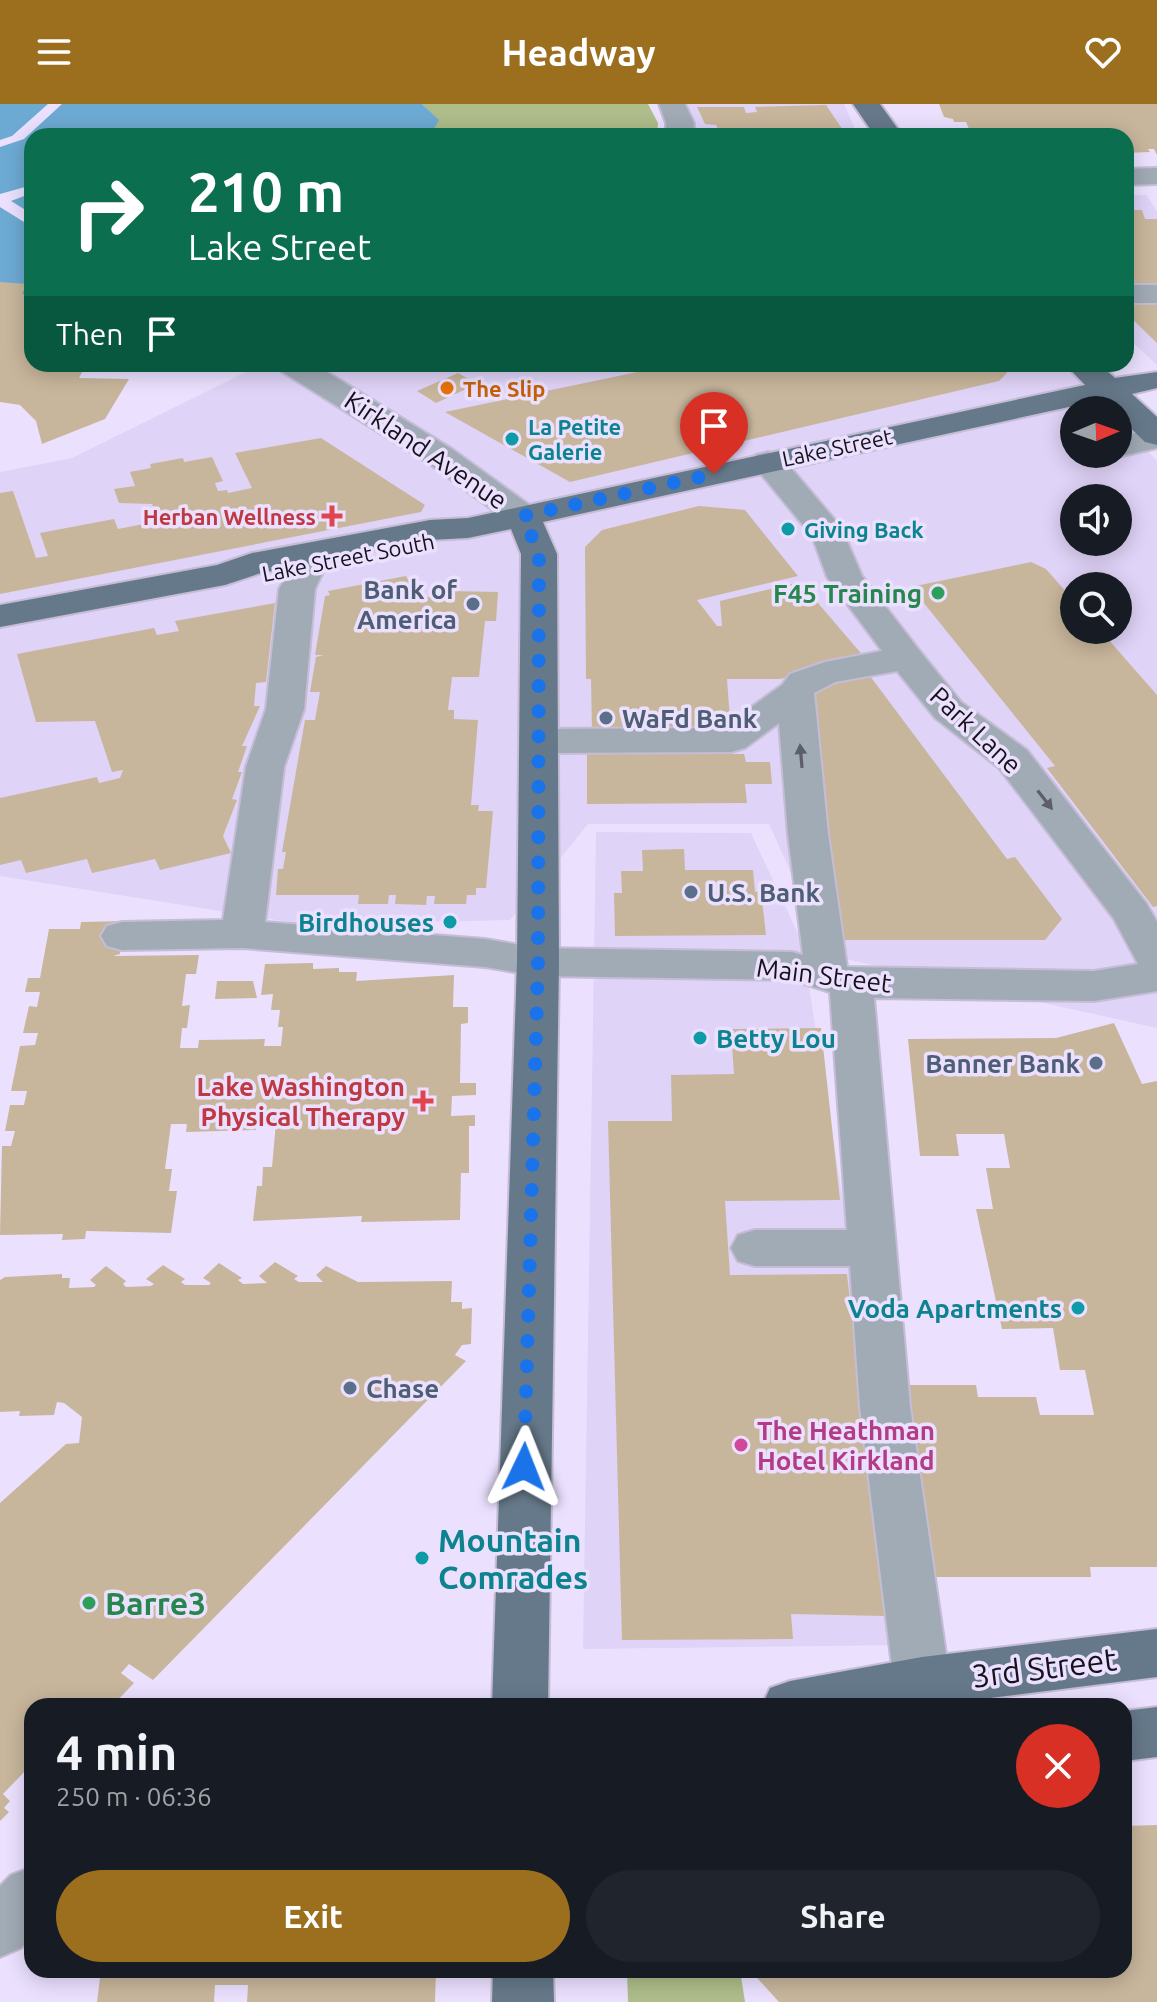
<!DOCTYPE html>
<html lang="en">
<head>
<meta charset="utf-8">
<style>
  :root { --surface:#171b24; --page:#20242c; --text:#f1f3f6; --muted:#9ea1a6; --accent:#9c6f1f }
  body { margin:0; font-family:Ubuntu,sans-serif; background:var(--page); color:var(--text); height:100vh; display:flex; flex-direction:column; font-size:30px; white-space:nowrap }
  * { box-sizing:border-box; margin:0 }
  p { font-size:26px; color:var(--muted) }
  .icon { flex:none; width:44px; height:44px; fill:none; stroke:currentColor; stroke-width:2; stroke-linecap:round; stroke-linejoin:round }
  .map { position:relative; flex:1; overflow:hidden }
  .details { position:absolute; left:24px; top:1594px; width:1108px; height:280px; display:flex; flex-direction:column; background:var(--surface); border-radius:24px; box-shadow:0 4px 20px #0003 }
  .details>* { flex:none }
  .banner { position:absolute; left:24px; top:24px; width:1110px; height:244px; border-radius:24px; box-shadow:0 4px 20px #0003; background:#0b6e4f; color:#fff; overflow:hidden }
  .needle { width:52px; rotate:88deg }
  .buttons { position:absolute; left:1060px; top:292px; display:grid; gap:16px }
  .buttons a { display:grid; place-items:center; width:72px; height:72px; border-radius:50%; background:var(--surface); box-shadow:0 4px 20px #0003; font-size:40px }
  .pin { position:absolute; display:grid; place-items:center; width:68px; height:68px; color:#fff; margin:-82px -34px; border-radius:50% 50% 50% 0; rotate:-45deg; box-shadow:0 0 8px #0007 }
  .pin .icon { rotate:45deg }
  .me { position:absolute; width:88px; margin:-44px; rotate:2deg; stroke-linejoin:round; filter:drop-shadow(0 0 6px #0008) }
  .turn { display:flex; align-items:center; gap:28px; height:168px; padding:0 32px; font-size:36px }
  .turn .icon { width:104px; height:104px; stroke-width:2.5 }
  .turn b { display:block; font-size:56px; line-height:68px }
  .then { display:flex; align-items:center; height:76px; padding:0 32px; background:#0003; gap:16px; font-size:30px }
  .round { display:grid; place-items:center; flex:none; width:84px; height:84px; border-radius:42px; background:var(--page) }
  .headline { display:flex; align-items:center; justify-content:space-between; height:136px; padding:0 32px }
  h1 { font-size:48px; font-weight:600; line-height:60px }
  .action { display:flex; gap:16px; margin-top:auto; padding:16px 32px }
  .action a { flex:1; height:92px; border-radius:48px; background:var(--accent); color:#fff; font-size:32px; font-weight:600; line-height:92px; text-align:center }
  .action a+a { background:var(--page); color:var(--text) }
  header { display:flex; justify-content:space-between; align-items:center; height:104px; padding:0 32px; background:var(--accent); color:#fff; font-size:36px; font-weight:600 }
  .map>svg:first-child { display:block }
</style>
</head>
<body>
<header><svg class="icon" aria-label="menu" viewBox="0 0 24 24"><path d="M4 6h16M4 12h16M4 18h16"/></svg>Headway<svg class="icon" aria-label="heart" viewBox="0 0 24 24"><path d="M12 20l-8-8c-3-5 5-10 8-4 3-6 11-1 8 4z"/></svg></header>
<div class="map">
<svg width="1157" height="1898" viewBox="0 0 1157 1898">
  <rect width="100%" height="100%" fill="#ebe1ff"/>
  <g fill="#dfd3f7" fill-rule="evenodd">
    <polygon points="687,0 844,0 858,32 698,32"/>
    <polygon points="1126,91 1147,91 1157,108 1157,261 1126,232"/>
    <path d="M262,260H1064L1108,306H1074V350H1118V316L1157,357V924L828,851L769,720H588L510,816L308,821L0,772V368L72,354ZM1074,394H1118V438H1074ZM1074,482H1118V526H1074Z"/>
    <polygon points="596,728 751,729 802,838 913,1541 583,1545"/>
  </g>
  <g fill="#aebd8a">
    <polygon points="422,0 648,0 658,19 657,31 430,32 438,16"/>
    <polygon points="627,1866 740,1866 745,1898 628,1898"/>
  </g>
  <polygon fill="#6daad3" points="0,0 422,0 439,16 430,32 32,32 32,253 0,263"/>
  <g fill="#ebe1ff">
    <polygon points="48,0 62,0 24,35 0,43 0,36 12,32"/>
    <polygon points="32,81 32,89 11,97 32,110 32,123 0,103 0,90"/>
  </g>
  <g fill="#c8b69c">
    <polygon points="939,0 1157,0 1157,51 1154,45 1148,45 1150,48 1126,49 1126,32 972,32 966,18 954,18 953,15 944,13"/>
    <polygon points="826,1 847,32 722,32 716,21 705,20 697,3 744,3 746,9 757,8 755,3"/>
    <polygon points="1126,106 1142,106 1145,115 1157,115 1157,183 1126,184"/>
    <polygon points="0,178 27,180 22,190 32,190 32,260 86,260 79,274 129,275 105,315 42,340 36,317 20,301 0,298"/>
    <polygon points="1126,196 1157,196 1157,239 1126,209"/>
    <polygon points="676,260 1000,260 1007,269 999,277 570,378 445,308"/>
    <polygon points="458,269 477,280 436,299 417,287"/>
    <polygon points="321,334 425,401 421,408 0,490 0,389 13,387 36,454 48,452 40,429 114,415 118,425 159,417 152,400 119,399 114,385 135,382 130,368 151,364 150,360 183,354 184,358 212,353 223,377 215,379 218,387 227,386 228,389 252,384 235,349"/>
    <polygon points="699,402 745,406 798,472 697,496 717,522 722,522 720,497 800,478 865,554 780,575 727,575 731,629 592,629 591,575 586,575 585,443 602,426"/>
    <polygon points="1031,458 1046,465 1074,497 1074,526 1100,526 1157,591 1157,802 1153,803 1047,664 1055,662 911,483"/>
    <polygon points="406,472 417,493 448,493 448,487 498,488 496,517 485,517 479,573 452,573 448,606 454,606 454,615 478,616 471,701 479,701 478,707 493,707 486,784 476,784 476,791 467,791 466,800 434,800 435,792 427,792 426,801 395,800 396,791 389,791 388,800 358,800 359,791 276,791 278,765 283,765 286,748 282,748 305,616 315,616 320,588 310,588 316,553 324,551 315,551 325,492 330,491 328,487"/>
    <polygon points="275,499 266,578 256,579 254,602 260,602 242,642 247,642 238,668 242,668 232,695 237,696 223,732 231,749 160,766 155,755 92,769 87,755 26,769 21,756 0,761 0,694 97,673 99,679 120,674 123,666 112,668 95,617 36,618 17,550 154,524 157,531 179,527 175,517"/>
    <polygon points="867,568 1007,755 1015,753 1062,815 1045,836 839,836 812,589 821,579"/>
    <polygon points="587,649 744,650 746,658 770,658 772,680 745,680 747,699 587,700"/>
    <polygon points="684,745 685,766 753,766 755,788 761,787 766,831 615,832 614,789 622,789 621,767 643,767 642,746"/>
    <polygon points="125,817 120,850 113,852 199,851 196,870 186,870 182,902 190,901 187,924 182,924 180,944 198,944 199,936 265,935 264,942 281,942 283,923 278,923 280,906 271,906 273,890 261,891 265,860 313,859 313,865 339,864 339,868 357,868 356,877 454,871 453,903 468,903 468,919 461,920 460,979 476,979 476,991 452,992 451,1012 475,1011 475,1022 469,1022 469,1069 461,1069 460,1116 361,1118 362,1112 253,1117 257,1082 262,1082 263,1063 272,1063 276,1018 257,1018 256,1026 186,1028 187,1020 171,1020 165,1065 172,1065 169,1087 177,1087 171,1129 86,1127 85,1135 62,1136 63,1130 0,1131 2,1042 11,1042 15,1027 5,1027 10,1001 24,1001 27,987 11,987 20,942 35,941 38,929 23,929 29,902 37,903 40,888 25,888 28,874 40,874 49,825 80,825 81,818"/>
    <polygon points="217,877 253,877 257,894 215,895"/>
    <polygon points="1114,919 1142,980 1157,977 1157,1463 1090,1463 1091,1473 923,1473 900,1281 976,1281 978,1293 1036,1293 1040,1311 1094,1311 1085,1266 1060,1266 1053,1224 1002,1225 976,1105 993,1105 986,1064 1010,1064 1004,1030 956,1030 959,1052 920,1052 908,935 1056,934"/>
    <polygon points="821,924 840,1096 725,1097 730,1171 847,1170 885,1512 791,1510 793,1535 622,1536 608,1017 672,1017 671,971 734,970 731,925"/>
    <polygon points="275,1158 298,1172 294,1175 299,1178 323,1178 316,1171 326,1162 358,1178 452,1177 451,1198 462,1198 462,1205 472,1204 471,1240 462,1241 455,1251 466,1257 153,1576 129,1560 121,1569 134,1579 112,1602 32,1602 32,1665 29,1663 3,1690 10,1697 4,1704 9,1708 0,1717 0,1399 66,1340 79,1339 82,1313 64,1299 57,1298 54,1311 19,1312 20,1307 0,1308 0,1176 5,1173 62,1170 62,1174 70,1174 69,1184 94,1183 96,1181 90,1176 106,1162 126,1177 123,1180 126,1183 151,1182 154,1180 146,1175 163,1161 185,1175 181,1178 185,1181 209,1181 211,1179 203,1174 219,1159 242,1174 238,1176 243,1180 267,1179 259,1172"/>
    <polygon points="1157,1721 1157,1898 779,1898 750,1866 1124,1866 1124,1722"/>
    <polygon points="101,1866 436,1866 435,1898 247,1898 248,1881 215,1881 214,1898 97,1898"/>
  </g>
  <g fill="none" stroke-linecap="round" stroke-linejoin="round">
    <defs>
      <g id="minor">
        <polygon points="659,0 685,0 694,19 694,32 666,32 666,19"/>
        <polygon points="1157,64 1157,80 1126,81 1126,65"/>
        <rect x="1126" y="181" width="31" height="18"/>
        <polygon points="276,260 314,260 452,345 535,405 540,412 535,419 523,422 511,419 428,359 281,267"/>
        <polygon points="1157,324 1157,344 1118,353 1106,350 1118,350 1118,333"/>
        <path d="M768,348L780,351L841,423L862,472L919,546L961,598L1027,646L1146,799L1157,818V887L1094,897L874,894L910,1303L950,1578L942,1595L924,1602L902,1595L894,1578L860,1303L850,1162H755L738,1157L731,1144L738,1131L755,1126H847L830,888L792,876L538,872L485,863L242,844L122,846L107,842L101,832L107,822L122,818L223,816L246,663L266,605L279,485L295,457L307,453L319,457L325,464L315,485L304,605L284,663L265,818L485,835L538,844L792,848L803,851L788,730L779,619L745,644L731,648L539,649L525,645L520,637L525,629L539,625L722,624L782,581L790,570L825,558L882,547L827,473L812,432L751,358L756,351ZM897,567L935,614L999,664L1114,815L1138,860L1094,867L847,863L828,730L814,589L835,578Z"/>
        <polygon points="32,1763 32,1833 21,1844 0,1853 0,1782 11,1771"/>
      </g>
      <g id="major">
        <polygon points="853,0 880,0 903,32 875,32"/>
        <polygon points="1065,260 1099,260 1115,274 1157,268 1157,284 1132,290 1157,313 1157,341 1145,338 1118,312 1118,306 1111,306 1101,296 543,418 557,450 559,858 548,1602 492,1602 517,858 521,450 511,425 468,434 430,436 261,469 225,481 0,523 0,501 217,461 252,449 430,416 468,414 1085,281"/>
        <polygon points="1157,1525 1157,1573 927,1602 762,1602 770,1584 790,1577 922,1553"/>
        <polygon points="1157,1603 1157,1653 1124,1657 1124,1607"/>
        <polygon points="493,1866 553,1866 554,1898 492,1898"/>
      </g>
    </defs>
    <use href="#minor" stroke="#c5bcd6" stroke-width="4"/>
    <use href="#major" stroke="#c5bcd6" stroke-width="4"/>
    <use href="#minor" fill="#a1abb5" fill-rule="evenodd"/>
    <use href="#major" fill="#66798a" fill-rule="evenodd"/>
  </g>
  <defs><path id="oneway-solid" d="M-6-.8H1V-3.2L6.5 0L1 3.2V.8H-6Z" transform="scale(2)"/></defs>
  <g fill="#5c5e68">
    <use href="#oneway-solid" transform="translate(801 652) rotate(-95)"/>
    <use href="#oneway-solid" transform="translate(1045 696) rotate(52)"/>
  </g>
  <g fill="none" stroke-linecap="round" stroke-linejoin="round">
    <polyline stroke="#1a73e8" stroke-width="14" stroke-dasharray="0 25.2" points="524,1363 538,858 539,450 523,412 714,370"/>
  </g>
  <circle fill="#e8710a" stroke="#ebe1ff" stroke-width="3" cx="447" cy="284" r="8"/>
  <g fill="#0f9aa8" stroke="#ebe1ff" stroke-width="3">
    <circle cx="512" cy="335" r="8"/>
    <circle cx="788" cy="425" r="8"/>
    <circle cx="450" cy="818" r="8"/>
    <circle cx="700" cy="934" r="8"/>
    <circle cx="1078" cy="1204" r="8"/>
    <circle cx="422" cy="1454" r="8"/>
  </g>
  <g fill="#e0444e" stroke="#ebe1ff" stroke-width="3">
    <path d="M328 400h8v8h8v8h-8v8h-8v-8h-8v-8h8z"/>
    <path d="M419 985h8v8h8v8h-8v8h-8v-8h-8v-8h8z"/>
  </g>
  <g fill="#2e9e5b" stroke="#ebe1ff" stroke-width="3">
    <circle cx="938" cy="489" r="8"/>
    <circle cx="89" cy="1499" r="8"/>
  </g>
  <g fill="#5c6f8a" stroke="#ebe1ff" stroke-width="3">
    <circle cx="473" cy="500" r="8"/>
    <circle cx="606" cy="614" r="8"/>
    <circle cx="691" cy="788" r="8"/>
    <circle cx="1096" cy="959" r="8"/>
    <circle cx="350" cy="1284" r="8"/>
  </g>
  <circle fill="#d1479c" stroke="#ebe1ff" stroke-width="3" cx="741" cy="1341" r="8"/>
  <g text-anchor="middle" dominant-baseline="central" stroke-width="7" stroke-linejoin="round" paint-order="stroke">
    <g font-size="22" font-weight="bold" fill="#c56008" stroke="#ebe1ff" text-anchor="start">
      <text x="463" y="284">The Slip</text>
    </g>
    <g font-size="22" font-weight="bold" fill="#0d838f" stroke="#ebe1ff" text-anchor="start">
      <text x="528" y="322">La Petite<tspan x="528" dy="25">Galerie</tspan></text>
      <text x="804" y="425">Giving Back</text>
    </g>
    <g font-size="22" fill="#16121c" stroke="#ebe1ff">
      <text transform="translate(837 343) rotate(-12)">Lake Street</text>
      <text transform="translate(348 453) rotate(-11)">Lake Street South</text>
    </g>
    <g font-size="22" font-weight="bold" fill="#be3a42" stroke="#ebe1ff" text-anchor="end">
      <text x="316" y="412">Herban Wellness</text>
    </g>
    <g font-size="26" fill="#16121c" stroke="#ebe1ff">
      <text transform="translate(426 346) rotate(34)">Kirkland Avenue</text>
      <text transform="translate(976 626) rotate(43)">Park Lane</text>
      <text transform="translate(824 871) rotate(7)">Main Street</text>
    </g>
    <g font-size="26" font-weight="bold" fill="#4e5e75" stroke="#ebe1ff" text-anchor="start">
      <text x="457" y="485" text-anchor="end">Bank of<tspan x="457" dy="30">America</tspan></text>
      <text x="622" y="614">WaFd Bank</text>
      <text x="707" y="788">U.S. Bank</text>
      <text x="1080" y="959" text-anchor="end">Banner Bank</text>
      <text x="366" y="1284">Chase</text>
    </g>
    <g font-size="26" font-weight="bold" fill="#27864d" stroke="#ebe1ff" text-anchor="end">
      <text x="922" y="489">F45 Training</text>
    </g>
    <g font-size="26" font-weight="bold" fill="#0d838f" stroke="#ebe1ff" text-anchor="end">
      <text x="434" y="818">Birdhouses</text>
      <text x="716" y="934" text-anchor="start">Betty Lou</text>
      <text x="1062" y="1204">Voda Apartments</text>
    </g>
    <g font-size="26" font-weight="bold" fill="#be3a42" stroke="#ebe1ff" text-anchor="end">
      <text x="405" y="982">Lake Washington<tspan x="405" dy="30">Physical Therapy</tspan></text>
    </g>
    <g font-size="26" font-weight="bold" fill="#b23c85" stroke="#ebe1ff" text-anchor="start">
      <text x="757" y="1326">The Heathman<tspan x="757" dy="30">Hotel Kirkland</tspan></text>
    </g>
    <g font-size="32" font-weight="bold" fill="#0d838f" stroke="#ebe1ff" text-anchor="start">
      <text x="438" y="1436">Mountain<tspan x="438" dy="37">Comrades</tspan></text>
    </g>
    <g font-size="32" font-weight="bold" fill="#27864d" stroke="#ebe1ff" text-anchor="start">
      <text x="105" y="1499">Barre3</text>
    </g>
    <g font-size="32" fill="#16121c" stroke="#ebe1ff">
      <text transform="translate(1044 1563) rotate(-7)">3rd Street</text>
    </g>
  </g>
</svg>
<div class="buttons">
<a><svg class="needle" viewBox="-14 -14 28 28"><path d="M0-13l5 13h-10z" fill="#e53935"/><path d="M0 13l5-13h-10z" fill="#9ea1a6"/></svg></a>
<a><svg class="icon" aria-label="sound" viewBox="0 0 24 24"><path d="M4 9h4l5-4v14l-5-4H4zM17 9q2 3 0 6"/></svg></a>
<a><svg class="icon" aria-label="search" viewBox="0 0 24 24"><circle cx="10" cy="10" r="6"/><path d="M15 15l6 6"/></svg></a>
</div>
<div class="pin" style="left:714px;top:370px;background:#d93025"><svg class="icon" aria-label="arrive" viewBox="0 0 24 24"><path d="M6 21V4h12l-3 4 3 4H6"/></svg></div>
<svg class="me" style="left:524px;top:1363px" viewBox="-20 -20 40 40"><path d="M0-17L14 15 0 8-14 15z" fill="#1a73e8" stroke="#fff" stroke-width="4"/></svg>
<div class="banner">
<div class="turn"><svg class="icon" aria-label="right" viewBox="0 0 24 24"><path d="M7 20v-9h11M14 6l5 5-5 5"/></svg><div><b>210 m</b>Lake Street</div></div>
<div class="then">Then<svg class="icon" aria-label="arrive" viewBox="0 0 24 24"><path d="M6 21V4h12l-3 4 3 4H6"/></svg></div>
</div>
<section class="details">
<div class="headline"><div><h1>4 min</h1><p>250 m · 06:36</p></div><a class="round" style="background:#d93025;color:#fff"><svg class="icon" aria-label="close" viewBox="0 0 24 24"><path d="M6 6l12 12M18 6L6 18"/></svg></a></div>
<div class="action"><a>Exit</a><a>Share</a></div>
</section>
</div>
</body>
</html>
